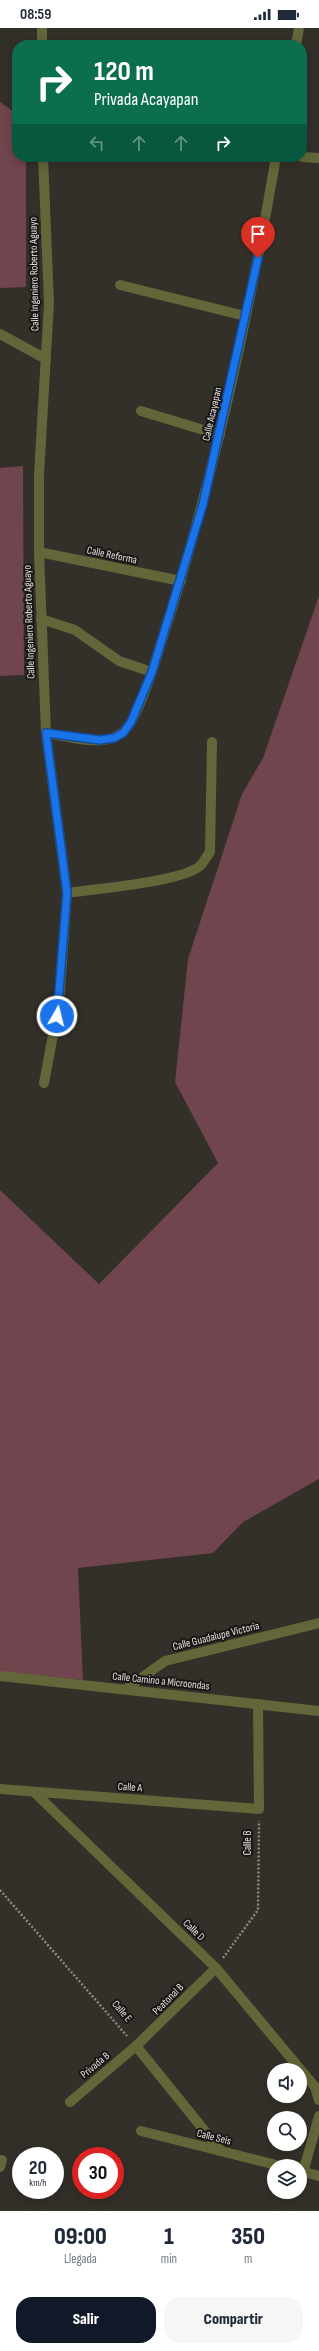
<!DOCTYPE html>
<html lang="es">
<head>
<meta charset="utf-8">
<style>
  :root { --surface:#fff; --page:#f6f6f7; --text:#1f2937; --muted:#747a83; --accent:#111827 }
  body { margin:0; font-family:"Sofia Sans Condensed",sans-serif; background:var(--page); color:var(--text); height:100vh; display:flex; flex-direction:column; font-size:15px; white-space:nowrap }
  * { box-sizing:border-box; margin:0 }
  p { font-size:13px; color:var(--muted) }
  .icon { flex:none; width:22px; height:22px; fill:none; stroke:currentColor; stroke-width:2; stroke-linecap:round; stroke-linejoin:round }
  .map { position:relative; height:2183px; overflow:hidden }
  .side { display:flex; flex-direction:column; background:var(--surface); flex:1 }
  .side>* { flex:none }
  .top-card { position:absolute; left:12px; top:12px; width:295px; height:122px; border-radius:16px; box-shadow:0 2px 10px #0003; background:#0b6e4f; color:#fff; overflow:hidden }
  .fabs { position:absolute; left:267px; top:2035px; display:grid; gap:8px }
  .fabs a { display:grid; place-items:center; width:40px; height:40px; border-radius:50%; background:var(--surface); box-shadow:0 2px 10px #0003; font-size:20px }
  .speed { position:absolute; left:12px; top:2119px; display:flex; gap:8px; font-size:20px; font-weight:700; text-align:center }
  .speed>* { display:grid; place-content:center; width:52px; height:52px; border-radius:50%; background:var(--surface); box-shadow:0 2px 10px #0003; line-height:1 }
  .speed small { font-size:10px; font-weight:400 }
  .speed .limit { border:6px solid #d22; background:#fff; color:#111 }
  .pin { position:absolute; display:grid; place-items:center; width:34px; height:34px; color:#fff; margin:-41px -17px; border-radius:50% 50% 50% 0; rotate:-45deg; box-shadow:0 0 4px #0007 }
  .pin .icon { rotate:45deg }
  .me { position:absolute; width:44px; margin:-22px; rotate:8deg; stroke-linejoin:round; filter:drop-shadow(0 0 3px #0008) }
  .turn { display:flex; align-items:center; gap:14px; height:84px; padding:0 16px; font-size:18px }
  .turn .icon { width:52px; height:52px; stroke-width:2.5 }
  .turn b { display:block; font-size:28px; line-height:34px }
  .lanes { display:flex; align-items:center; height:38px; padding:0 16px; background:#0003; justify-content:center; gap:20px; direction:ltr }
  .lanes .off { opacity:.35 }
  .eta { display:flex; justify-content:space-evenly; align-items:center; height:68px; text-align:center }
  .eta b { font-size:24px; font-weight:800; line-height:28px }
  .button { display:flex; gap:8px; margin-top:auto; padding:8px 16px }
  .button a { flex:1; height:46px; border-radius:16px; background:var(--accent); color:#fff; font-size:16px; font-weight:800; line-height:46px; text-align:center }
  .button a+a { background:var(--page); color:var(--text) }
  .status { display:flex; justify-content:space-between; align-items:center; height:28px; padding:0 20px; background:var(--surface); direction:ltr }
  .status svg { height:11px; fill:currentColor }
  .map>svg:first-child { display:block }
</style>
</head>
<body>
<div class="status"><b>08:59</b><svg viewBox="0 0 49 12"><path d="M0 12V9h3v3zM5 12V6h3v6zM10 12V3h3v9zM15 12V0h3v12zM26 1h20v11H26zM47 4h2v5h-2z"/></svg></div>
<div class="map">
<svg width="319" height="2183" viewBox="0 0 319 2183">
  <rect width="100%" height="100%" fill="#332f29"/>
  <g fill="#70454e">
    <polygon points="0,74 17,86 17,129 26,129 26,259 0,260"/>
    <polygon points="23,438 24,647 0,648 0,440"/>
    <polygon points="319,568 319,1451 243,1494 213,1525 78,1540 83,1652 0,1644 0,1162 99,1256 218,1135 175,1054 188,931 242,766 263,730"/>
  </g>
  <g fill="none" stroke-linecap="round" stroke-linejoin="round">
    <g stroke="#8b8783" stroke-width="2.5" stroke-dasharray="2 2" stroke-linecap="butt">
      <polyline points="0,1862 127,2008"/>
      <polyline points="223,1930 258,1882 259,1793"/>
    </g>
    <g stroke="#636638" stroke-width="10">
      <polyline points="42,17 42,0"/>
      <polyline points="296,17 299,0"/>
      <polyline points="43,129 49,275 39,447 39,524 46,705 67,865 59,975 44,1055"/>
      <polyline points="302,129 319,130"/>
      <polyline points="120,257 245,288"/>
      <polyline points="0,306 46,331"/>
      <polyline points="141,383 220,407"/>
      <polyline points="39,524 181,553"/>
      <polyline points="41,591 75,602 119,633 152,644"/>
      <path d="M46,705C67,708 103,720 122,705C137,694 156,632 162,612C213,455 248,292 276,129"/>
      <path d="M67,865C94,861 184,854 201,837C204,833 207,828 210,824L212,714"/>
      <polyline points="0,1648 319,1683"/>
      <polyline points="126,1661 165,1633 319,1595"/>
      <polyline points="0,1761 259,1781 258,1676"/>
      <polyline points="34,1764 216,1940 315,2059 319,2072"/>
      <polyline points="136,2018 221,2123"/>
      <polyline points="70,2074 136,2018 216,1940"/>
      <polyline points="141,2103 280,2138"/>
      <polyline points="0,2139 2,2132"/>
      <polyline points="300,2143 319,2148"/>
      <polyline points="303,2144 319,2088"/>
    </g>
  </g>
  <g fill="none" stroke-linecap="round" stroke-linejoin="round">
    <defs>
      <polyline id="route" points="57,988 67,865 46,705 100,712 114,710 123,705 131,694 152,644 203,476 258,230"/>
    </defs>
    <use href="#route" stroke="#114b97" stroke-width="10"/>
    <use href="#route" stroke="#1a73e8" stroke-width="7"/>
  </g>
  <g text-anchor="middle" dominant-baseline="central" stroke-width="4" stroke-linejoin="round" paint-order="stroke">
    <g font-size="11" fill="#e1dedb" stroke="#191715">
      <text transform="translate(34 246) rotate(-91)">Calle Ingeniero Roberto Aguayo</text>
      <text transform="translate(212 386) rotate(-77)">Calle Acayapan</text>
      <text transform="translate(112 527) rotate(12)">Calle Reforma</text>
      <text transform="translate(29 594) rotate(-92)">Calle Ingeniero Roberto Aguayo</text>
      <text transform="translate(216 1608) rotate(-14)">Calle Guadalupe Victoria</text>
      <text transform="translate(161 1653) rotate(6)">Calle Camino a Microondas</text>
      <text transform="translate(130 1759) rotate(4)">Calle A</text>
      <text transform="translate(247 1815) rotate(-90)">Calle B</text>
      <text transform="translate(194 1902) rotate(44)">Calle D</text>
      <text transform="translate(168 1971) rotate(-45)">Peatonal B</text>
      <text transform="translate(122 1983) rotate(49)">Calle E</text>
      <text transform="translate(95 2037) rotate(-40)">Privada B</text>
      <text transform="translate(214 2109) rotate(14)">Calle Seis</text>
    </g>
  </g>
</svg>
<div class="fabs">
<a><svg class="icon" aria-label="sound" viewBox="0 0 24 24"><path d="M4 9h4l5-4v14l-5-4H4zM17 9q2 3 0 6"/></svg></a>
<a><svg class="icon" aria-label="search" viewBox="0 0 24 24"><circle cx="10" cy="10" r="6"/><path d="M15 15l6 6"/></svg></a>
<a><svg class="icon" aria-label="layers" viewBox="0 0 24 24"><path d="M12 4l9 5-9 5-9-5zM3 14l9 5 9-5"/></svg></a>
</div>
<div class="speed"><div>20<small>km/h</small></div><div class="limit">30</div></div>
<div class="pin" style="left:258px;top:230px;background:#d93025"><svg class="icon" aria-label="arrive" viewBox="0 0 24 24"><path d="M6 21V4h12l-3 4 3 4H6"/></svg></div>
<svg class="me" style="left:57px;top:988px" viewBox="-20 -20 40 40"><circle r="17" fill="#1a73e8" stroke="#fff" stroke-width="3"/><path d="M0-11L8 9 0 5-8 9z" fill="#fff"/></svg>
<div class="top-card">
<div class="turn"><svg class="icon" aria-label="right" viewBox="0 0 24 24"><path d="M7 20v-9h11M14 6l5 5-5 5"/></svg><div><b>120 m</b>Privada Acayapan</div></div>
<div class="lanes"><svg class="icon off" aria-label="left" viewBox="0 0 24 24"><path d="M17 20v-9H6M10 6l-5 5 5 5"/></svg><svg class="icon off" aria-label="ahead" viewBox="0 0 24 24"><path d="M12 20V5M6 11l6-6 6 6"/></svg><svg class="icon off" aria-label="ahead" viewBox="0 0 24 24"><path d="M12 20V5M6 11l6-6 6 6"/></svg><svg class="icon" aria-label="right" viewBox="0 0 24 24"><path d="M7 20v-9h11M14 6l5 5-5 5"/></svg></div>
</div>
</div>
<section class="side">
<div class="eta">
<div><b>09:00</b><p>Llegada</p></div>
<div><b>1</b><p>min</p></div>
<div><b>350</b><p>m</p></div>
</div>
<div class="button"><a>Salir</a><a>Compartir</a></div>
</section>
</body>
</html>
